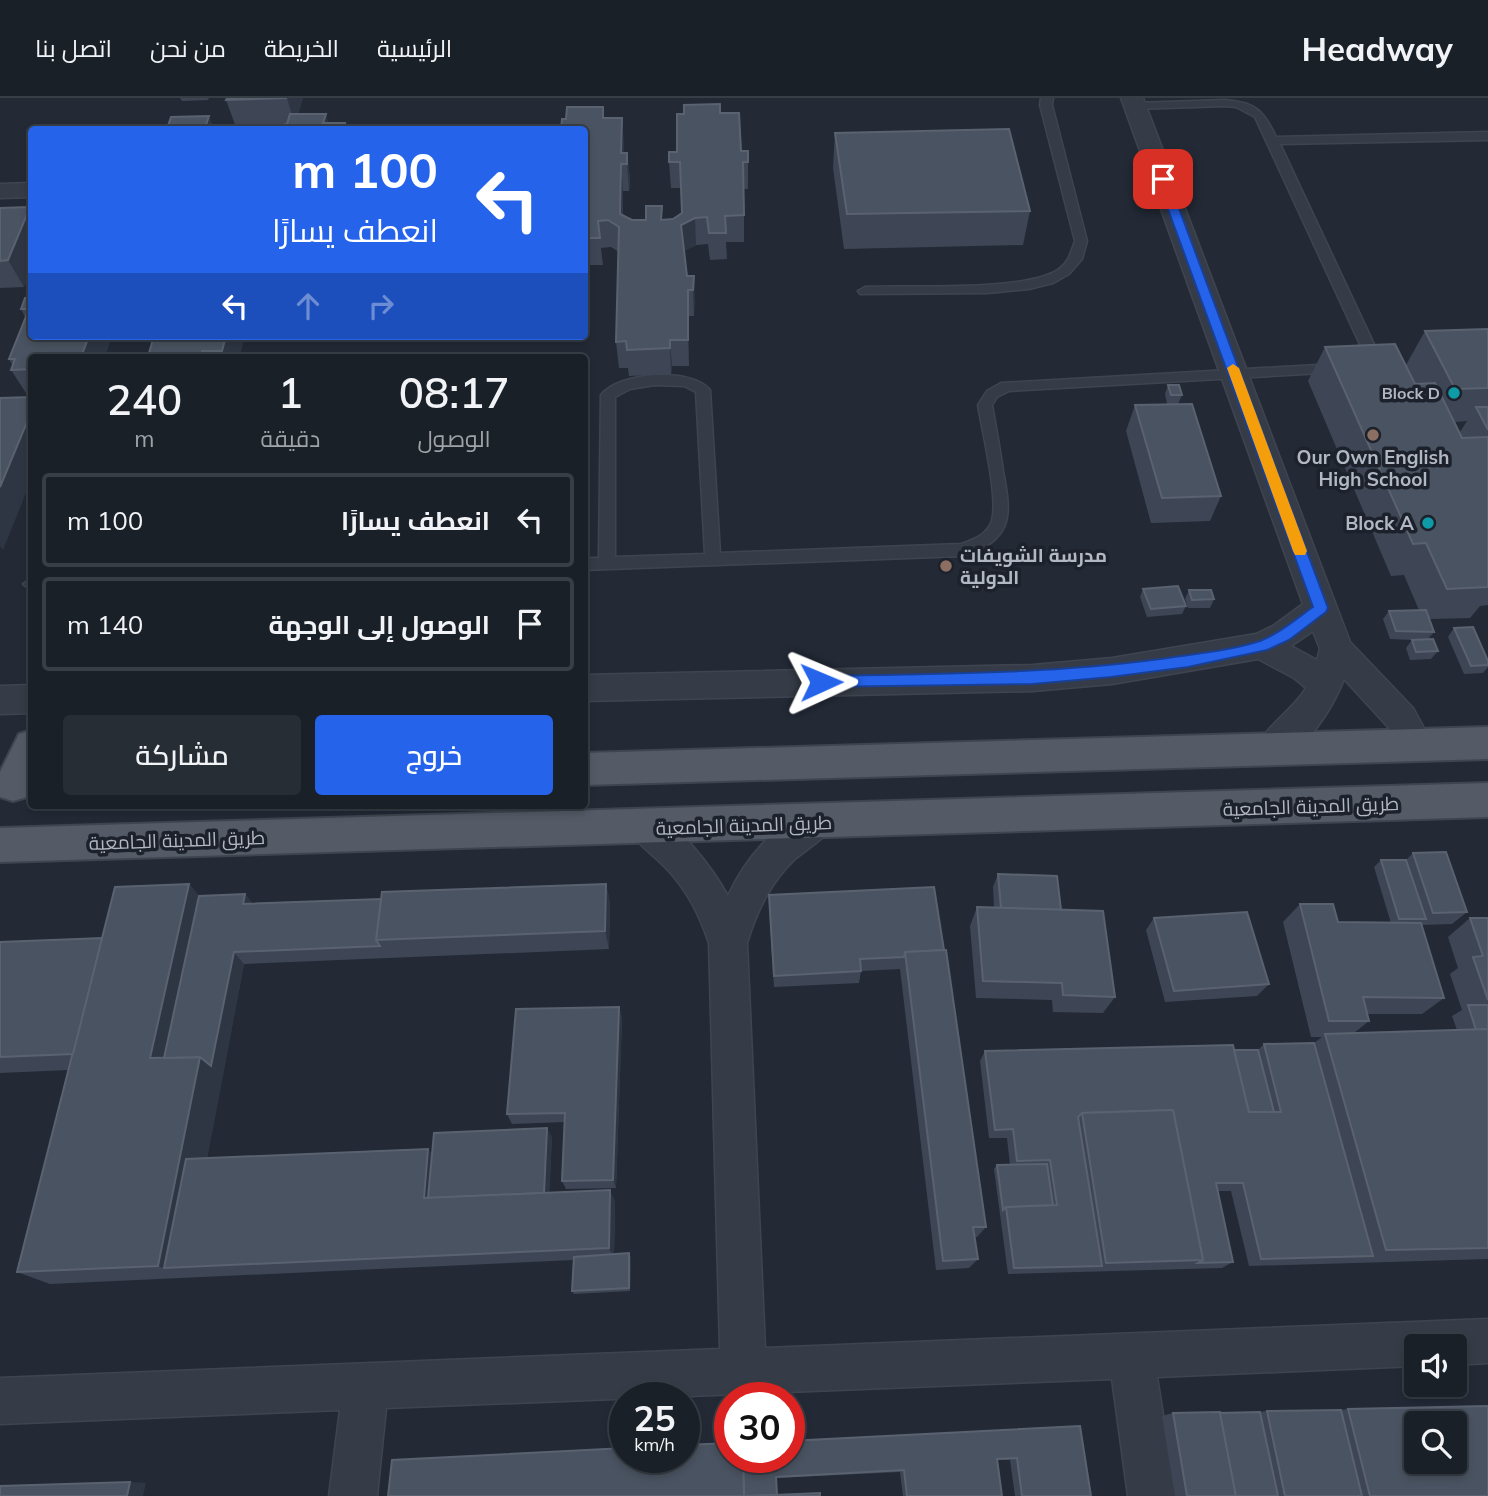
<!DOCTYPE html>
<html lang="ar">
<head>
<meta charset="utf-8">
<style>
  :root { --surface:#1a2028; --page:#272d34; --text:#f1f3f6; --muted:#9fa3a8; --line:#383e45; --accent:#2563eb }
  body { margin:0; font-family:Mulish,Cairo,sans-serif; background:var(--page); color:var(--text); direction:rtl; height:100vh; display:flex; flex-direction:column; font-size:26px; white-space:nowrap }
  * { box-sizing:border-box; margin:0 }
  p { font-size:23px; color:var(--muted) }
  .icon { flex:none; width:38px; height:38px; fill:none; stroke:currentColor; stroke-width:2; stroke-linecap:round; stroke-linejoin:round }
  .map { position:relative; flex:1; overflow:hidden; direction:ltr }
  .details { position:absolute; left:28px; top:256px; width:560px; height:455px; display:flex; flex-direction:column; background:var(--surface); border-radius:7px; box-shadow:0 4px 10px #0003,0 0 0 2px var(--line); direction:rtl }
  .details>* { flex:none }
  .guide { position:absolute; left:28px; top:28px; width:560px; height:214px; border-radius:7px; box-shadow:0 4px 10px #0003,0 0 0 2px var(--line); direction:rtl; background:#2563eb; color:#fff; overflow:hidden }
  .tools { position:absolute; left:1404px; top:1236px; display:grid; gap:14px }
  .tools a { display:grid; place-items:center; width:63px; height:63px; border-radius:7px; background:var(--surface); box-shadow:0 4px 10px #0003,0 0 0 2px var(--line); font-size:35px }
  .speed { position:absolute; left:609px; top:1284px; display:flex; gap:14px; font-size:35px; font-weight:700; text-align:center }
  .speed>* { display:grid; place-content:center; width:91px; height:91px; border-radius:50%; background:var(--surface); box-shadow:0 4px 10px #0003,0 0 0 2px var(--line); line-height:1 }
  .speed small { font-size:18px; font-weight:400 }
  .speed .limit { border:10px solid #d22; background:#fff; color:#111 }
  .pin { position:absolute; display:grid; place-items:center; width:60px; height:60px; color:#fff; margin:-30px; border-radius:14px; box-shadow:0 4px 10px #0006 }
  .me { position:absolute; width:77px; margin:-38px; rotate:89deg; stroke-linejoin:round; filter:drop-shadow(0 0 5px #0008) }
  .turn { display:flex; align-items:center; gap:24px; height:147px; padding:0 35px; font-size:32px }
  .turn .icon { width:91px; height:91px; stroke-width:2.5 }
  .turn b { display:block; font-size:49px; line-height:60px }
  .lanes { display:flex; align-items:center; height:66px; padding:0 35px; background:#0003; justify-content:center; gap:35px; direction:ltr }
  .lanes .off { opacity:.35 }
  .eta { display:flex; justify-content:space-evenly; align-items:center; height:119px; text-align:center }
  .eta b { font-size:42px; font-weight:600; line-height:49px }
  .primary-button { display:flex; gap:14px; margin-top:auto; padding:14px 35px }
  .primary-button a { flex:1; height:80px; border-radius:7px; background:var(--accent); color:#fff; font-size:28px; font-weight:600; line-height:80px; text-align:center }
  .primary-button a+a { background:var(--page); color:var(--text) }
  ul { padding:0; list-style:none }
  li { display:flex; align-items:center; gap:21px; height:94px; margin:0 14px 10px; padding:0 21px; border:4px solid var(--line); border-radius:7px }
  li div { flex:1 }
  li b { display:block; font-size:26px }
  li em { font-style:normal }
  header { display:flex; align-items:center; gap:42px; box-sizing:border-box; height:98px; padding:0 35px; background:var(--surface); border-bottom:2px solid var(--line) }
  header strong { font-size:33px }
  nav { display:flex; gap:38px; margin-inline-start:auto; font-size:24px }
  .map>svg:first-child { display:block }
</style>
</head>
<body>
<header>
<strong>Headway</strong>
<nav><a>الرئيسية</a><a>الخريطة</a><a>من نحن</a><a>اتصل بنا</a></nav>
</header>
<div class="map">
<svg width="1488" height="1398" viewBox="0 0 1488 1398">
  <rect width="100%" height="100%" fill="#232a36"/>
  <g fill="none" stroke-linecap="round" stroke-linejoin="round">
    <defs>
      <g id="lane">
        <path d="M1041,0H1053L1052,7L1087,143L1082,161L1069,176L1053,185L1029,191L988,195L860,196L858,193L865,189C908,187 1028,194 1059,171C1069,164 1071,154 1075,143L1040,7Z"/>
        <path d="M1225,2C1255,4 1264,13 1276,39L1488,34V42L1280,46L1379,257L1381,263L1375,271L1370,273L1363,268L1367,262L1365,257L1255,19L1236,9L1225,8L1135,11L1129,8L1135,5Z"/>
        <path d="M1335,266L1342,271L1340,274L1009,293L997,299L992,307C996,329 1000,351 1003,373C1012,419 1013,442 962,458L584,472V460H599L601,297C619,274 691,269 710,292L720,455L961,446C973,442 986,437 991,425C1000,405 982,332 978,307L987,293L1001,285ZM655,287L684,288L696,294L705,456L615,459V299L630,291Z"/>
        <polygon points="32,480 32,492 31,492 23,486"/>
      </g>
      <g id="street">
        <path d="M1121,0H1143L1350,544L1413,610L1433,647L1428,657L1416,661L1404,657L1389,630L1344,581C1334,608 1297,672 1261,660L1256,650C1267,627 1293,612 1306,590L1294,580L1258,561L1112,586L1033,593L584,603V577L1033,567L1112,560L1256,536L1273,528L1303,506ZM1313,533L1320,551L1317,562L1291,548Z"/>
        <polygon points="32,85 32,99 0,100 0,86"/>
        <polygon points="32,587 32,615 0,616 0,588"/>
        <path d="M816,709L829,713L834,724C826,741 809,749 795,761C770,785 757,813 747,845L765,1250L1488,1221V1265L1454,1267V1248H1416V1268L1157,1279L1176,1398H1128L1112,1281L386,1310L377,1398H329L340,1312L0,1326V1280L720,1251L709,845C699,816 687,792 666,770C653,756 637,747 629,730L634,719C640,717 645,714 650,716C677,721 715,774 728,798C745,761 776,723 816,709Z"/>
      </g>
      <g id="primary">
        <polygon points="1488,629 1488,661 584,687 584,655"/>
        <polygon points="32,632 32,688 27,699 13,703 0,699 0,674 19,636"/>
        <polygon points="1488,685 1488,719 0,764 0,730"/>
      </g>
    </defs>
    <use href="#lane" stroke="#3f4550" stroke-width="3"/>
    <use href="#street" stroke="#3f4550" stroke-width="3"/>
    <use href="#primary" stroke="#3f4550" stroke-width="4"/>
    <use href="#lane" fill="#363c47" fill-rule="evenodd"/>
    <use href="#street" fill="#363c47" fill-rule="evenodd"/>
    <use href="#primary" fill="#545b67" fill-rule="evenodd"/>
  </g>
  <g fill="#3e4655" fill-rule="evenodd">
    <polygon points="180,0 209,0 208,2 182,3"/>
    <polygon points="227,0 303,0 298,16 329,25 345,25 347,32 281,32 282,28 236,29 226,2"/>
    <polygon points="720,15 741,53 748,64 748,91 744,91 744,144 726,144 727,161 710,162 708,146 696,147 684,153 687,178 694,178 694,218 689,218 689,268 672,268 671,276 629,278 628,270 619,270 616,244 619,154 611,149 601,150 603,167 587,167 584,152 584,32 604,20 622,20 624,55 627,55 630,82 629,93 623,93 623,117 632,122 673,121 682,115 681,90 671,90 669,64 677,54"/>
    <polygon points="835,35 1030,113 1023,147 844,151 833,70"/>
    <polygon points="30,109 32,111 32,169 24,189 0,190 0,110"/>
    <polygon points="32,200 32,298 28,298 11,272 13,268 9,261 25,219 21,211"/>
    <path d="M1488,231V507L1480,508L1470,520L1429,521L1434,534L1428,541L1438,553L1431,561L1410,562L1406,550L1412,542L1390,541L1383,521L1389,513L1419,512L1404,477L1391,478L1308,283L1325,249L1415,286L1406,267L1425,233ZM1467,323L1460,334L1454,324Z"/>
    <polygon points="154,238 245,238 239,259 151,259 149,255"/>
    <polygon points="1168,287 1182,297 1178,306 1167,306 1165,296"/>
    <polygon points="1135,307 1221,398 1210,423 1151,425 1126,333"/>
    <polygon points="1143,491 1186,508 1182,516 1147,519 1140,499"/>
    <polygon points="1189,492 1214,501 1210,510 1188,510 1185,501"/>
    <polygon points="1454,530 1488,567 1488,569 1483,575 1464,576 1448,539"/>
    <polygon points="1413,755 1467,814 1452,826 1422,827 1444,900 1422,916 1367,916 1369,923 1354,935 1457,932 1452,918 1462,912 1450,876 1458,870 1448,839 1470,820 1488,820 1488,1161 1249,1168 1231,1093 1217,1093 1233,1164 1222,1170 1008,1176 994,1071 997,1067 1010,1067 1007,1040 989,1040 980,963 985,953 1258,952 1264,946 1314,945 1322,939 1311,939 1283,824 1300,806 1338,824 1391,825 1374,769 1381,762 1406,762"/>
    <polygon points="998,776 1061,812 1115,899 1103,915 1053,914 1052,902 976,900 970,828 977,809 994,810 993,789"/>
    <polygon points="189,786 199,798 245,796 252,805 381,801 606,786 610,805 609,851 244,866 207,1060 432,1055 552,1039 549,1095 615,1103 614,1156 631,1159 630,1193 574,1196 572,1193 573,1162 50,1186 17,1174 68,972 0,975 0,844 102,840"/>
    <polygon points="934,789 986,1129 977,1139 974,1139 978,1161 969,1170 936,1172 900,871 861,873 859,885 774,889 769,810 769,797"/>
    <polygon points="1154,820 1269,886 1257,898 1165,904 1146,832"/>
    <polygon points="619,909 622,920 616,1090 566,1091 562,1083 565,1024 512,1026 507,1016"/>
    <polygon points="1348,1311 1488,1398 1175,1398 1162,1318 1173,1315 1260,1314 1267,1313 1341,1312"/>
    <polygon points="1080,1328 1091,1398 1015,1398 1010,1362 997,1362 1002,1398 903,1398 900,1374 776,1380 777,1397 820,1398 388,1398 730,1360"/>
  </g>
  <g fill="#2e3644">
    <polygon points="287,0 303,0 295,27"/>
    <polygon points="326,16 330,32 323,25"/>
    <polygon points="209,18 214,32 205,30"/>
    <polygon points="622,20 624,47 624,66 621,55"/>
    <polygon points="627,55 630,82 629,93 627,66"/>
    <polygon points="621,66 623,93 622,143 620,116"/>
    <polygon points="30,109 32,111 32,169 24,189 8,162"/>
    <polygon points="695,120 696,147 682,154 681,127"/>
    <polygon points="694,178 695,205 694,218 693,192"/>
    <polygon points="688,192 689,218 689,268 688,242"/>
    <polygon points="89,238 112,238 105,259 81,259"/>
    <polygon points="226,238 245,238 239,259 225,259 222,253"/>
    <polygon points="670,242 672,268 671,276 670,250"/>
    <polygon points="32,312 32,380 3,452 0,448 0,389"/>
    <polygon points="189,786 210,811 177,969 150,960"/>
    <polygon points="606,786 610,805 609,851 605,833"/>
    <polygon points="245,796 255,809 243,806"/>
    <polygon points="234,854 244,866 223,978 211,968"/>
    <polygon points="619,909 622,920 616,1090 613,1082"/>
    <polygon points="200,959 223,978 186,1169 164,1170 158,1168"/>
    <polygon points="547,1030 552,1039 549,1106 544,1098"/>
    <polygon points="428,1051 439,1063 435,1103 424,1100"/>
    <polygon points="610,1092 615,1103 614,1160 609,1150"/>
    <polygon points="629,1155 631,1159 630,1193 629,1190"/>
    <polygon points="130,1384 146,1385 143,1398 127,1398"/>
  </g>
  <g fill="#4a5361" stroke="#5a6270" stroke-width="2" fill-rule="evenodd">
    <polygon points="227,0 287,0 226,2"/>
    <polygon points="720,6 720,15 739,15 741,53 748,53 748,64 743,64 744,117 725,118 726,135 709,135 707,119 695,120 681,127 687,178 694,178 693,192 688,192 688,242 670,242 670,250 627,252 626,243 616,244 619,129 608,122 598,123 600,140 584,140 584,32 561,32 562,21 566,21 567,9 603,9 603,20 622,20 621,55 627,55 627,66 621,66 620,116 632,122 646,122 646,108 662,108 661,122 673,121 682,115 680,64 669,64 669,54 677,54 677,16 684,16 684,7"/>
    <polygon points="290,16 326,16 323,25 345,25 343,32 281,32 282,27 287,26"/>
    <polygon points="209,18 205,30 223,29 222,32 160,32 167,31 171,19"/>
    <polygon points="1009,31 1030,113 847,116 835,35"/>
    <polygon points="30,109 8,162 0,163 0,110"/>
    <polygon points="25,200 32,200 32,238 89,238 81,259 32,259 32,271 11,272 15,261 9,261 29,211 21,211"/>
    <polygon points="1488,231 1488,290 1455,291 1425,233"/>
    <polygon points="154,238 226,238 222,253 202,253 201,259 157,259 158,255 149,255"/>
    <polygon points="1395,246 1415,286 1435,285 1462,340 1488,339 1488,489 1447,491 1426,445 1413,446 1325,249"/>
    <polygon points="1168,287 1179,287 1182,297 1171,297"/>
    <polygon points="32,299 32,312 0,389 0,300"/>
    <polygon points="1192,306 1221,398 1162,400 1135,307"/>
    <polygon points="1476,309 1488,309 1488,332"/>
    <polygon points="1178,488 1186,508 1151,511 1143,491"/>
    <polygon points="1189,492 1211,492 1214,501 1192,502"/>
    <polygon points="1426,512 1434,534 1396,533 1389,513"/>
    <polygon points="1473,529 1488,563 1488,567 1471,568 1454,530"/>
    <polygon points="1433,541 1438,553 1416,554 1412,542"/>
    <polygon points="1446,754 1467,814 1433,815 1413,755"/>
    <polygon points="1381,762 1406,762 1426,821 1399,821"/>
    <polygon points="998,776 1057,778 1061,812 1001,810"/>
    <polygon points="189,786 150,960 200,959 158,1168 17,1174 115,789"/>
    <polygon points="606,786 605,833 376,842 382,794"/>
    <polygon points="934,789 944,852 905,854 904,859 860,861 861,873 774,878 769,797"/>
    <polygon points="245,796 243,806 381,801 376,842 380,848 234,854 211,968 200,959 164,960 199,798"/>
    <polygon points="1300,806 1333,806 1338,824 1421,825 1444,900 1363,899 1369,923 1329,923"/>
    <polygon points="977,809 1103,813 1115,899 1063,897 1062,885 983,883"/>
    <polygon points="1247,814 1269,886 1174,893 1154,820"/>
    <polygon points="1470,820 1488,820 1488,902 1473,859 1483,858"/>
    <polygon points="102,840 73,956 0,959 0,844"/>
    <polygon points="946,852 986,1129 973,1129 978,1161 943,1163 905,854"/>
    <polygon points="1468,907 1488,907 1488,931 1476,932"/>
    <polygon points="619,909 613,1082 562,1083 565,1015 507,1016 516,911"/>
    <polygon points="1488,931 1488,1150 1386,1152 1325,936"/>
    <polygon points="1314,945 1373,1158 1261,1161 1243,1085 1216,1085 1233,1164 1198,1165 1203,1162 1173,1012 1082,1015 1078,1019 1102,1168 1014,1170 1006,1109 1057,1107 1050,1062 1017,1063 1013,1031 995,1032 985,953 1233,947 1249,1014 1281,1014 1264,946"/>
    <polygon points="1234,952 1258,952 1274,1014 1249,1014"/>
    <polygon points="1173,1012 1203,1162 1106,1165 1082,1015"/>
    <polygon points="547,1030 544,1095 428,1100 434,1035"/>
    <polygon points="428,1051 424,1100 610,1092 609,1150 164,1170 186,1061"/>
    <polygon points="1047,1066 1053,1107 1006,1109 1003,1112 997,1067"/>
    <polygon points="629,1155 629,1190 572,1193 574,1159"/>
    <path d="M1488,1308V1398H1370L1348,1311ZM1416,1325H1454V1363H1416Z"/>
    <polygon points="1341,1312 1362,1398 1285,1398 1267,1313"/>
    <polygon points="1220,1314 1236,1398 1187,1398 1173,1315"/>
    <polygon points="1260,1314 1278,1398 1236,1398 1220,1315"/>
    <polygon points="1080,1328 1091,1398 1022,1398 1017,1360 997,1361 1002,1398 907,1398 904,1372 776,1379 777,1397 744,1398 743,1360 789,1360 789,1343"/>
    <polygon points="730,1345 730,1360 743,1360 744,1398 388,1398 392,1362 625,1350 625,1360 684,1360 684,1347"/>
    <polygon points="130,1384 127,1398 0,1398 0,1388"/>
    <polygon points="820,1395 820,1398 749,1398"/>
  </g>
  <path fill="#2563eb" stroke="#184099" stroke-width="2" d="M1163,78L1168,81L1328,510L1326,514L1289,542L1267,552L1188,569L1111,579L1033,586L816,589L814,584L816,580L821,578C935,576 1048,576 1160,561C1192,556 1229,553 1260,543C1280,535 1296,521 1313,509L1157,81Z"/>
  <polygon fill="#f59e0b" points="1233,266 1239,270 1307,453 1305,457 1295,457 1293,453 1227,270"/>
  <g fill="#0f9aa8" stroke="#1c212b" stroke-width="2.5">
    <circle cx="1454" cy="295" r="7"/>
    <circle cx="1428" cy="425" r="7"/>
  </g>
  <g fill="#8d6e63" stroke="#1c212b" stroke-width="2.5">
    <circle cx="1373" cy="337" r="7"/>
    <circle cx="946" cy="468" r="7"/>
  </g>
  <g text-anchor="middle" dominant-baseline="central" stroke-width="7" stroke-linejoin="round" paint-order="stroke">
    <g font-size="16" font-weight="bold" fill="#b1b7c3" stroke="#1c212b" text-anchor="end">
      <text x="1440" y="295">Block D</text>
    </g>
    <g font-size="19" font-weight="bold" fill="#b1b7c3" stroke="#1c212b">
      <text x="1373" y="359">Our Own English<tspan x="1373" dy="22">High School</tspan></text>
      <text x="1414" y="425" text-anchor="end">Block A</text>
      <text x="960" y="457" text-anchor="start">مدرسة الشويفات<tspan x="960" dy="22">الدولية</tspan></text>
    </g>
    <g font-size="19" fill="#b1b7c3" stroke="#1c212b">
      <text transform="translate(1311 708) rotate(-2)">طريق المدينة الجامعية</text>
      <text transform="translate(744 727) rotate(-2)">طريق المدينة الجامعية</text>
      <text transform="translate(177 742) rotate(-2)">طريق المدينة الجامعية</text>
    </g>
  </g>
</svg>
<div class="tools">
<a><svg class="icon" aria-label="sound" viewBox="0 0 24 24"><path d="M4 9h4l5-4v14l-5-4H4zM17 9q2 3 0 6"/></svg></a>
<a><svg class="icon" aria-label="search" viewBox="0 0 24 24"><circle cx="10" cy="10" r="6"/><path d="M15 15l6 6"/></svg></a>
</div>
<div class="speed"><div>25<small>km/h</small></div><div class="limit">30</div></div>
<div class="pin" style="left:1163px;top:81px;background:#d93025"><svg class="icon" aria-label="arrive" viewBox="0 0 24 24"><path d="M6 21V4h12l-3 4 3 4H6"/></svg></div>
<svg class="me" style="left:821px;top:584px" viewBox="-20 -20 40 40"><path d="M0-17L14 15 0 8-14 15z" fill="#2563eb" stroke="#fff" stroke-width="4"/></svg>
<div class="guide">
<div class="turn"><svg class="icon" aria-label="left" viewBox="0 0 24 24"><path d="M17 20v-9H6M10 6l-5 5 5 5"/></svg><div><b>100 m</b>انعطف يسارًا</div></div>
<div class="lanes"><svg class="icon" aria-label="left" viewBox="0 0 24 24"><path d="M17 20v-9H6M10 6l-5 5 5 5"/></svg><svg class="icon off" aria-label="ahead" viewBox="0 0 24 24"><path d="M12 20V5M6 11l6-6 6 6"/></svg><svg class="icon off" aria-label="right" viewBox="0 0 24 24"><path d="M7 20v-9h11M14 6l5 5-5 5"/></svg></div>
</div>
<section class="details">
<div class="eta">
<div><b>08:17</b><p>الوصول</p></div>
<div><b>1</b><p>دقيقة</p></div>
<div><b>240</b><p>m</p></div>
</div>
<ul>
<li><svg class="icon" aria-label="left" viewBox="0 0 24 24"><path d="M17 20v-9H6M10 6l-5 5 5 5"/></svg><div><b>انعطف يسارًا</b></div><em>100 m</em></li>
<li><svg class="icon" aria-label="arrive" viewBox="0 0 24 24"><path d="M6 21V4h12l-3 4 3 4H6"/></svg><div><b>الوصول إلى الوجهة</b></div><em>140 m</em></li>
</ul>
<div class="primary-button"><a>خروج</a><a>مشاركة</a></div>
</section>
</div>
</body>
</html>
